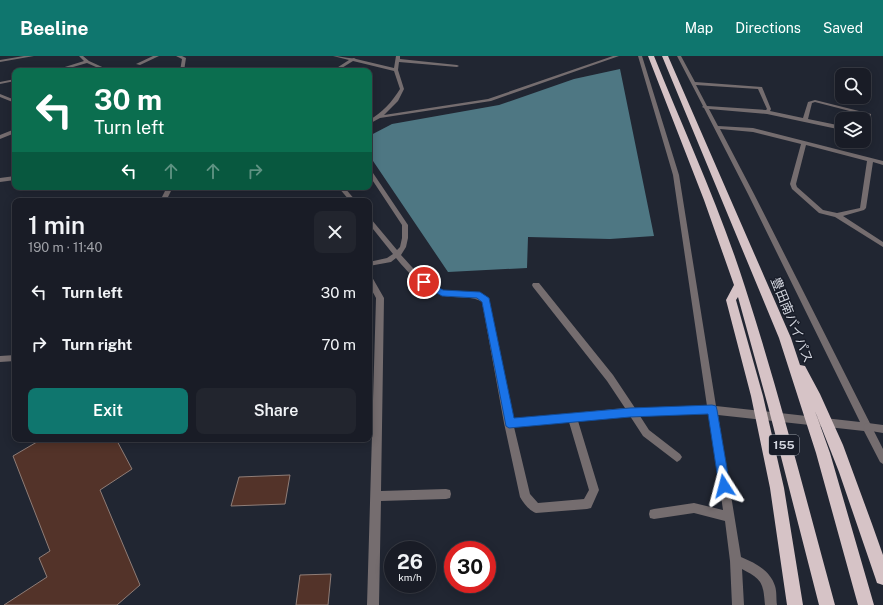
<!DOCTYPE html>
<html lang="en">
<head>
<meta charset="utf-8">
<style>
  :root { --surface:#191c26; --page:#22252e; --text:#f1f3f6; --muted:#9fa1a7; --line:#373a43; --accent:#0f766e }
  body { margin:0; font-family:"Public Sans","Noto Sans JP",sans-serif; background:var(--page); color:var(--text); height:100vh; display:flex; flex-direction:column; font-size:15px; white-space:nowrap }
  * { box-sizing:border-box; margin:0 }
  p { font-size:13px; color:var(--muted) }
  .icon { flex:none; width:22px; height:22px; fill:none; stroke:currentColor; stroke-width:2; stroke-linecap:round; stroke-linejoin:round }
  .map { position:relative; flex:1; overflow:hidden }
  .drawer { position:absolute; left:12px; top:142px; width:360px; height:244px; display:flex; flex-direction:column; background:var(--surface); border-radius:8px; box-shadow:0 2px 10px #0003,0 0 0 1px var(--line) }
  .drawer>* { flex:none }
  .top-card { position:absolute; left:12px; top:12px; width:360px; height:122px; border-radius:8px; box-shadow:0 2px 10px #0003,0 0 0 1px var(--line); background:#0b6e4f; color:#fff; overflow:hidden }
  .buttons { position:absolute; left:835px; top:12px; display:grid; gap:8px }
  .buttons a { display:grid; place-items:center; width:36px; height:36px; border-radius:8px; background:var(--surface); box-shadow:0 2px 10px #0003,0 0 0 1px var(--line); font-size:20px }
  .speed { position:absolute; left:384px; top:485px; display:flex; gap:8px; font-size:20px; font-weight:700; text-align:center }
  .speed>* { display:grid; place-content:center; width:52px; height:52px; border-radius:50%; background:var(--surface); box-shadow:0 2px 10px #0003,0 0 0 1px var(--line); line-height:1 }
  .speed small { font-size:10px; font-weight:400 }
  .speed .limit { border:6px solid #d22; background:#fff; color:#111 }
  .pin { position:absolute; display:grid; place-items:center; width:34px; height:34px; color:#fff; margin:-17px; border:2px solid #fff; border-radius:50%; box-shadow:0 1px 4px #0007 }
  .me { position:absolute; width:44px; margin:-22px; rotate:351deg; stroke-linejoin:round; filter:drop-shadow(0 0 3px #0008) }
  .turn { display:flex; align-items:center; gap:14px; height:84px; padding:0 16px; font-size:18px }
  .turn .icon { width:52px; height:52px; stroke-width:2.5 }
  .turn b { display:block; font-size:28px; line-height:34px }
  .lanes { display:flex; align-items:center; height:38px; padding:0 16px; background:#0003; justify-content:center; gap:20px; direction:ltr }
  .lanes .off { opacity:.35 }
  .round { display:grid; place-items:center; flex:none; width:42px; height:42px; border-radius:8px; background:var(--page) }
  .headline { display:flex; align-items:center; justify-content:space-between; height:68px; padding:0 16px }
  h1 { font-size:24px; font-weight:600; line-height:30px }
  .primary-button { display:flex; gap:8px; margin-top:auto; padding:8px 16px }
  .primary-button a { flex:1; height:46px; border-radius:8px; background:var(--accent); color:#fff; font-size:16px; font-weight:600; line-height:46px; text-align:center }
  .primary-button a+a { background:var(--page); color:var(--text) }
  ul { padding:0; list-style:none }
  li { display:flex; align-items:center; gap:12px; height:52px; padding:0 16px }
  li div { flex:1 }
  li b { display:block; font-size:15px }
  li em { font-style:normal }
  header { display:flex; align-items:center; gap:24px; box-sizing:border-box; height:56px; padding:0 20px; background:var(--accent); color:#fff }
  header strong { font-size:19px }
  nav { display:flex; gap:22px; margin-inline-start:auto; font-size:14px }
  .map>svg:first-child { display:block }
</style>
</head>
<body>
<header>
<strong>Beeline</strong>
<nav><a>Map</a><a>Directions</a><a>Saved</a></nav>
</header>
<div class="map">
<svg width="883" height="549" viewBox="0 0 883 549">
  <rect width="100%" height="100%" fill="#212632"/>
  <polygon fill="#4e7783" points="620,13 654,180 610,183 528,181 527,212 448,216 369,99 369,80 392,68 499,49 574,23"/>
  <g fill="#533329" stroke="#8f7d77">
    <polygon points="42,383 116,383 132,413 100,434 140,529 117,549 4,549 47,521 39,502 50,495 13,400"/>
    <polygon points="290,419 285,448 231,450 239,421"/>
    <polygon points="331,518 328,549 296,549 300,519"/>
  </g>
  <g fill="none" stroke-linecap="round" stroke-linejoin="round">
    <polygon fill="#756d6f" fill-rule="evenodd" points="15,73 15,77 0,83 0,79"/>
    <g fill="#756d6f" fill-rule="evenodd">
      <polygon points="24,0 34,0 0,6 0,4"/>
      <polygon points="79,0 83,0 89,5 111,15 105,15 87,7 59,15 52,15 84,5"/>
      <polygon points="153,0 159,0 140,9 136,8"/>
      <polygon points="176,0 182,0 186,2 184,15 180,15 182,3"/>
      <path d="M333,0C340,0 348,3 354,2L356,3L394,12L396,0H400V3L457,9L459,10L457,11L399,6L398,14L404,33L398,45L384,59L488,43L613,0H619L491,45L380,62L369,68V64C382,57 392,46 400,33L394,15L353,5L337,15H332L349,4Z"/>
      <path d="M638,0H642L679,119L716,350L860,366L748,138L704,52L702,51L703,50L677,0H681L695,26L762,31L771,53L770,55L803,62L808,46L815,44L871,58L870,75L864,78L865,59L815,46L812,47L808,63L842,70V74L767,58L709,53L718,70L753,72L883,105V109L873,106L866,152L864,154L843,160L883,186V191L835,161L819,157L792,133L790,128L801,88L753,76L720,73L754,138L883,393V408L880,406L864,375L718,359L741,501C755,507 770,514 775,530C777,536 776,543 777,549H765C763,527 763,524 742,513L744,549H732L730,505L725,465L694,457L654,463L650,462L649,458L650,454L654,453L694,447L723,454L709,358L640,360L649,374L680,398L682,401L680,404L677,406L643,380L630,360L578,365L599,434L591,452L587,453L536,457C530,455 523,447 520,441L504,367L482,246C472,240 461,242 449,241C427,237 410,219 396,202L391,206L369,210V206L387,202L393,198L369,168V162L371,163L397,194L400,191L402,182V169L369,119V113L371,114L408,169V182L406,191L401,199C413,212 428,231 447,235C462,238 475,234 489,243L513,363L625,352L607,325L533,231L532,229L533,227H539L613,319L635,352L707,350L673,119ZM696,29L758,33L767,53L766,54L707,50ZM806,89L867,105L860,152L837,157L823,154L797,131L796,128ZM569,366L589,434L584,443L538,447L530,438L514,371Z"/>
      <polygon points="15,23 15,25 0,28 0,26"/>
      <polygon points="0,38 15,44 15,47 0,41"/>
      <polygon points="15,120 15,124 0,126 0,122"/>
      <polygon points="167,131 173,131 166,145 160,145"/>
      <polygon points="338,131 344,131 356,145 350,145"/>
      <polygon points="369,220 372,221 384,242 381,435 446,433 450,434 451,438 450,442 446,443 381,445 379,549 367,549 376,242 369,229"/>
      <polygon points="15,299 15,305 0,306 0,300"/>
    </g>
    <polygon fill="#756d6f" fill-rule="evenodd" points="868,367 883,369 883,377 865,374 863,371 865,368"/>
    <g fill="#d6c3c6" fill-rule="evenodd">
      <path d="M648,0H654C685,77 720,152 745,231C779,336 806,443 835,549H819L768,350L738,241L736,244L763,340L784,432L803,549H787L770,432L751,340L726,244L734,229L704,144Z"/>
      <polygon points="662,0 668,0 791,282 800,309 805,310 820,338 843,389 872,468 883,499 883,529 877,527 875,521 839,416 815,355 830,397 874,549 858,549 816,397 779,282"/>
    </g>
  </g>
  <polygon fill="#1a73e8" stroke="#114b97" points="424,223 443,234 480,236 489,242 514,362 630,352 712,349 716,350 717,354 730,430 728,434 724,436 720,434 719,430 708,358 630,361 509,372 506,370 482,246 477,242 442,240 421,228 419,226 421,224"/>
  <g text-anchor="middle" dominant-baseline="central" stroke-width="3" stroke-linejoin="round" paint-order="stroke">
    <rect fill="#181c28" stroke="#9a9ea7" stroke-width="1" x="769" y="379" width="30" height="20" rx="3"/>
    <g font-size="12" font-weight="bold" fill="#d2d5de">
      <text x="784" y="389">155</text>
    </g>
    <g font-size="13" fill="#d2d5de" stroke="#181c28">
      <text transform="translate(792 264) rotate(68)">豊田南バイパス</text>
    </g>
  </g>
</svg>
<div class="buttons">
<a><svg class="icon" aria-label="search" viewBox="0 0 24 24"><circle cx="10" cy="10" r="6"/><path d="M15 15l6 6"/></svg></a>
<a><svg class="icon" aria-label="layers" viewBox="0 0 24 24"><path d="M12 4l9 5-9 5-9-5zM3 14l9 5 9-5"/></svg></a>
</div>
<div class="speed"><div>26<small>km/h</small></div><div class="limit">30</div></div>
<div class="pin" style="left:424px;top:226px;background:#d93025"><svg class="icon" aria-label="arrive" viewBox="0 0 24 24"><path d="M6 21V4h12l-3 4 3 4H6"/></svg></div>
<svg class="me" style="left:724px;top:430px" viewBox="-20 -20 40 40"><path d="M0-17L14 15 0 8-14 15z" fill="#1a73e8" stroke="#fff" stroke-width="4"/></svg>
<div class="top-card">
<div class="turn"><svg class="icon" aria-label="left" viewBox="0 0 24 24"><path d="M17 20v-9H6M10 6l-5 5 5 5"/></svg><div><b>30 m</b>Turn left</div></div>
<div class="lanes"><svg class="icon" aria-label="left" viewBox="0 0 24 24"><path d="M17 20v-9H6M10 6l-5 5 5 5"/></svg><svg class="icon off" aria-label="ahead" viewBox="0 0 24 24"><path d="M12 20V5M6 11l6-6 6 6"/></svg><svg class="icon off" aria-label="ahead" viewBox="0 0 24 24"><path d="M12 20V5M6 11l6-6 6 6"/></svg><svg class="icon off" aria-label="right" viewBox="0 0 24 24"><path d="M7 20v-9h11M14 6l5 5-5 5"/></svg></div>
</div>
<section class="drawer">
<div class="headline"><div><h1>1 min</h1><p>190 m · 11:40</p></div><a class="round"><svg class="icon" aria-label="close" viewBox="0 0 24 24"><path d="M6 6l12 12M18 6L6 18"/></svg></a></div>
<ul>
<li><svg class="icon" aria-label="left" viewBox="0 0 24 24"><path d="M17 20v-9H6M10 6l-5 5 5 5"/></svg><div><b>Turn left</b></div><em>30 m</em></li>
<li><svg class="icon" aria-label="right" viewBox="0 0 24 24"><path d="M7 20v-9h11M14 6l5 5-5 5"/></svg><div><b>Turn right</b></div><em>70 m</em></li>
</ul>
<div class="primary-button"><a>Exit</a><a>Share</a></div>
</section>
</div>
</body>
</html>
